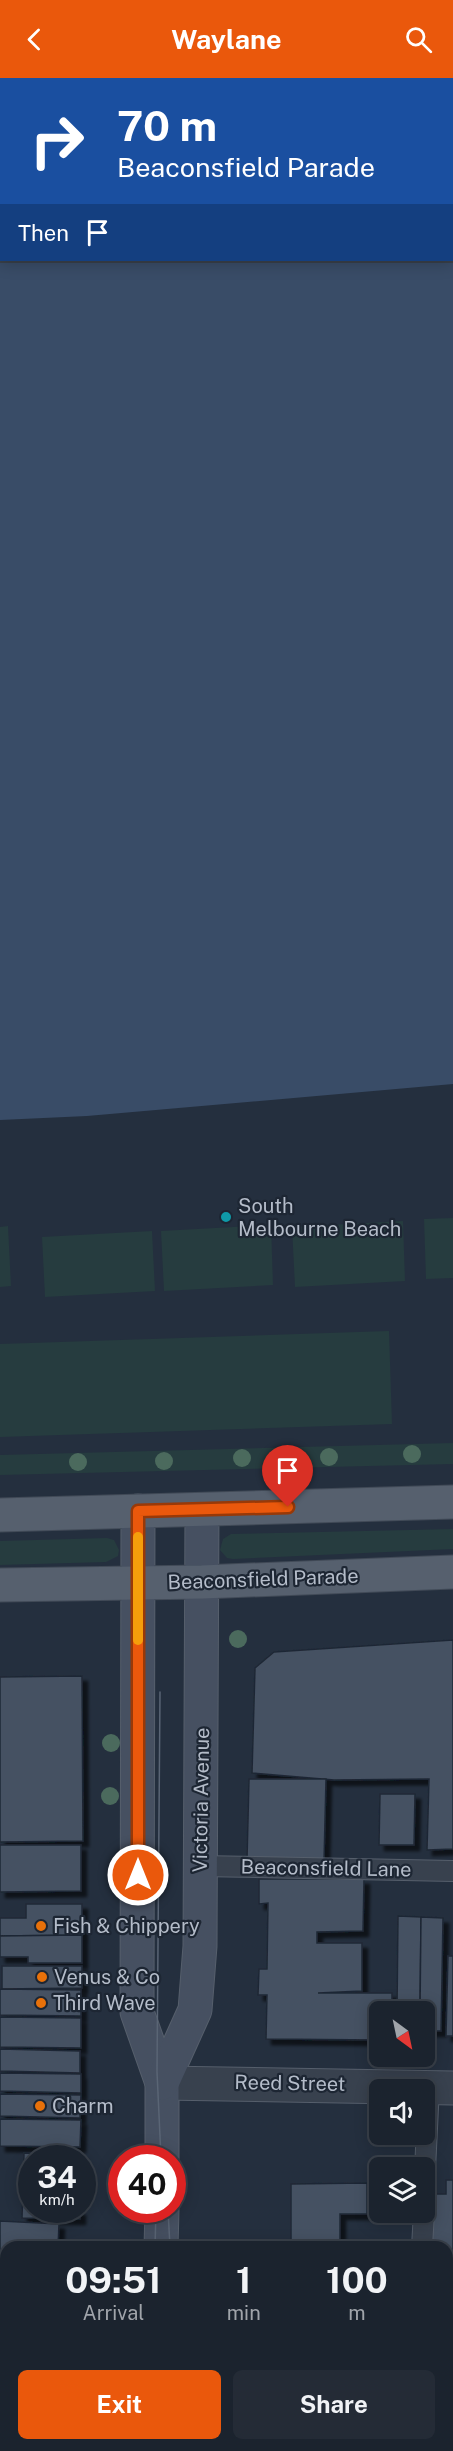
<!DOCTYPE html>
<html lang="en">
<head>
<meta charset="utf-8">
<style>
  :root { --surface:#1b232e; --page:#242b36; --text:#f1f3f6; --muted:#a0a4aa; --line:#39404a; --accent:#ea580c }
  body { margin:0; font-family:"Public Sans",sans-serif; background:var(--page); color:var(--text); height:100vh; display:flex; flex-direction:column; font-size:22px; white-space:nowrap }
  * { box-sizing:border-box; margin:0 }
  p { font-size:20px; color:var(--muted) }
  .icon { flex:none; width:33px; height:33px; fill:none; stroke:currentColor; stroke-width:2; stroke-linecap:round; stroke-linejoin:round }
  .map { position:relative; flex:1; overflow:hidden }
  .sheet { position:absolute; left:0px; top:2163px; width:453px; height:210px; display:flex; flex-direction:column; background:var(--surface); border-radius:18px 18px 0 0; box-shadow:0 3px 15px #0003,0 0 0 2px var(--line) }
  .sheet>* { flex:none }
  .top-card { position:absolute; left:0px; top:0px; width:453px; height:183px; box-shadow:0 3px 15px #0003,0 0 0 2px var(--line); background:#1a4fa0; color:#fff; overflow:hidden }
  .needle { width:39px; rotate:147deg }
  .fabs { position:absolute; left:369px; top:1923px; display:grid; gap:12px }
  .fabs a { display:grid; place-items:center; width:66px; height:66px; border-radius:9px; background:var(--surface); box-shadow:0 3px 15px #0003,0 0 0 2px var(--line); font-size:30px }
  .speed { position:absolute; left:18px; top:2067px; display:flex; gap:12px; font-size:30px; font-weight:700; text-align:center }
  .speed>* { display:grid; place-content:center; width:78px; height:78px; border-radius:50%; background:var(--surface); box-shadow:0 3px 15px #0003,0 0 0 2px var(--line); line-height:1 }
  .speed small { font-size:15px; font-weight:400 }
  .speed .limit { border:9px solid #d22; background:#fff; color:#111 }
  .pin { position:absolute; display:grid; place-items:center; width:51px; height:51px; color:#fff; margin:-62px -26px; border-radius:50% 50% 50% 0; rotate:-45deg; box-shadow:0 0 6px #0007 }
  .pin .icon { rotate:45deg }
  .me { position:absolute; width:66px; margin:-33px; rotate:0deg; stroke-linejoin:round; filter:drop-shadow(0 0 4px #0008) }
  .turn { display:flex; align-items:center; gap:21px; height:126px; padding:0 18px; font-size:27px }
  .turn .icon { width:78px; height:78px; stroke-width:2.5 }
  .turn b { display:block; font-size:42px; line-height:51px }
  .then { display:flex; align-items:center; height:57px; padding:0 18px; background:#0003; gap:12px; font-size:22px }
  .eta { display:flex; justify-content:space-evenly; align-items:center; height:102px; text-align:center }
  .eta b { font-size:36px; font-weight:700; line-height:42px }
  .action { display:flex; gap:12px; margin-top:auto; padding:12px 18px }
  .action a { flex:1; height:69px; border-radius:9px; background:var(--accent); color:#fff; font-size:24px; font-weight:700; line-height:69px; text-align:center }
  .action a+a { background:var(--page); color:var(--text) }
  header { display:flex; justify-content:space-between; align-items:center; height:78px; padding:0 18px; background:var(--accent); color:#fff; font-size:27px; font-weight:700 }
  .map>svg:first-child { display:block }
</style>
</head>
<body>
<header><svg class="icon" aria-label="back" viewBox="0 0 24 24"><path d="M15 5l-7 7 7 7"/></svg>Waylane<svg class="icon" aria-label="search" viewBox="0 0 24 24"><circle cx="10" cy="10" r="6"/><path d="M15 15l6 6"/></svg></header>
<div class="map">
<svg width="453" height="2373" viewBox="0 0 453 2373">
  <defs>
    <filter id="shadow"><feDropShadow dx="5.5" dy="5.5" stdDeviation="1.5" flood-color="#0009"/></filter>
  </defs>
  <rect width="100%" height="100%" fill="#242f3e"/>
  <g fill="#263c3f">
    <polygon points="453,1140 453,1200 426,1201 424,1141"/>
    <polygon points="403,1143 405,1203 295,1209 292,1149"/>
    <polygon points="271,1147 273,1207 164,1213 161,1153"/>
    <polygon points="8,1148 11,1208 0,1209 0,1149"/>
    <polygon points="152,1153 155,1213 45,1219 42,1159"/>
    <polygon points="389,1253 392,1346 0,1359 0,1266"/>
    <polygon points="453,1365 453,1386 0,1397 0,1377"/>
    <polygon points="453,1451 453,1471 233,1481 227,1480 220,1472 223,1461 231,1456"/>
    <polygon points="107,1460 114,1462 119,1472 118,1478 106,1484 0,1487 0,1463"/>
  </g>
  <path fill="#394c67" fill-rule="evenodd" d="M0,0H453V1006L87,1038L0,1042ZM2,2H452V182H2Z"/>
  <g fill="#455162" stroke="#1f2835" stroke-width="1.5" filter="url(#shadow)">
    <polygon points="453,1562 453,1771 427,1772 429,1701 334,1702 252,1695 255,1590 274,1574"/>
    <polygon points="82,1598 83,1763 0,1764 0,1599"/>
    <polygon points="249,1701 326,1701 324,1783 247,1782"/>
    <polygon points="380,1716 415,1716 414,1767 379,1767"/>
    <polygon points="0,1767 81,1767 81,1813 0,1814"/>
    <polygon points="259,1801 364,1801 363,1853 317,1854 317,1865 362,1865 362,1913 318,1915 392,1915 392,1934 380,1934 380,1962 266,1961 267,1917 258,1917 259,1891 267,1891 268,1825 259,1826"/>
    <polygon points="26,1826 82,1826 82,1857 0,1858 0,1840 26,1840"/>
    <polygon points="398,1838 421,1839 420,1934 397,1934"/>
    <polygon points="421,1839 443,1840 441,1953 424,1953 424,1934 420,1934"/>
    <polygon points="82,1857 82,1885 28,1885 28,1879 0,1879 0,1858"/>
    <polygon points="448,1878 453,1878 453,1958 446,1958"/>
    <polygon points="2,1888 82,1888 82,1910 2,1911"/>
    <polygon points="0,1911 81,1912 81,1938 0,1937"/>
    <polygon points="0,1939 81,1940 81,1970 0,1969"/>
    <polygon points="0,1971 80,1973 80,1995 0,1993"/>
    <polygon points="0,1995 81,1996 81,2015 0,2013"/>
    <polygon points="0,2016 81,2017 80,2040 0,2038"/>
    <polygon points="0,2041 81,2042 80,2069 0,2068"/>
    <polygon points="24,2075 82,2077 82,2080 32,2080 32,2110 23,2110"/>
    <polygon points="446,2102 453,2102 453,2237 447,2237 447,2169 430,2169 430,2116 446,2116"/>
    <polygon points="367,2105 367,2136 340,2136 340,2169 291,2169 291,2106"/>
    <polygon points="23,2110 32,2110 32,2132 80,2132 80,2141 22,2140"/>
    <polygon points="0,2143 59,2146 58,2169 6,2169 6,2174 0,2174"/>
    <polygon points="0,2181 6,2182 6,2213 0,2213"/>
    <rect x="0" y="2214" width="6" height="79"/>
    <polygon points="447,2290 453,2290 451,2373 426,2373 426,2367 447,2367"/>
    <polygon points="0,2295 6,2295 6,2324 0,2323"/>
    <rect x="0" y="2326" width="6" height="22"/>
    <polygon points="0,2352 6,2352 6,2367 79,2367 78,2373 0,2373"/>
  </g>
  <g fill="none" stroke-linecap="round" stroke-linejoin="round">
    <defs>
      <g id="lane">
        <polyline points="200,1788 453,1793"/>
        <polyline points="424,2112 429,2009"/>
        <polyline points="422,2169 424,2134"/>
        <polyline points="447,2250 453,2250"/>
        <polyline points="414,2373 414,2367"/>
      </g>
      <polyline id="street" points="162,2005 453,2010"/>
      <g id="secondary">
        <polyline points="138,1433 137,1934 162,2005 162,2080"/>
        <polyline points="162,2005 195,1932 200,1868 202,1432"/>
        <polyline points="161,2169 162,2132"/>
        <polyline points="161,2373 161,2367"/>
      </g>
      <g id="primary">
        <polyline points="0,1437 453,1424"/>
        <polyline points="0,1507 202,1504 453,1494"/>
      </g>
    </defs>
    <use href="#lane" stroke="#565f6c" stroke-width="22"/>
    <use href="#street" stroke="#565f6c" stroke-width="35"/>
    <use href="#secondary" stroke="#565f6c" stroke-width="35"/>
    <use href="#primary" stroke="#414a57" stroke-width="35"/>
    <use href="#lane" stroke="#38414e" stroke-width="20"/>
    <use href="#street" stroke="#38414e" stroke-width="33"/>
    <use href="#secondary" stroke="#465061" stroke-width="33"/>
    <use href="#primary" stroke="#56606e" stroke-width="33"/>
    <g stroke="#5a6575" stroke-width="1.5">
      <polyline points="160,1614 157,1994 161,2080"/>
      <polyline points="168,2132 170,2169"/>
      <polyline points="155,2169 156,2132"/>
      <polyline points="152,2373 152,2367"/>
      <polyline points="169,2373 169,2367"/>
    </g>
  </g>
  <g fill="#4b6a5d">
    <circle cx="412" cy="1376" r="9"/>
    <circle cx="329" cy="1379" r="9"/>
    <circle cx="242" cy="1380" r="9"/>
    <circle cx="164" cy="1383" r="9"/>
    <circle cx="78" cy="1384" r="9"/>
    <circle cx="238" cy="1561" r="9"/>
    <circle cx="111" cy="1665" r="9"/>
    <circle cx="110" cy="1718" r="9"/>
  </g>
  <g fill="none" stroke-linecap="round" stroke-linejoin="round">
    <defs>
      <polyline id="route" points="138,1797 138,1433 288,1429"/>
    </defs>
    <use href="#route" stroke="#983908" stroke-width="15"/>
    <use href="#route" stroke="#ea580c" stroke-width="10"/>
    <polyline stroke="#f59e0b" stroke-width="10" points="138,1459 138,1562"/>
  </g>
  <circle fill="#0f9aa8" stroke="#1d2633" stroke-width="2" cx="226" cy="1139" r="6"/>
  <g fill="#e8710a" stroke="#1d2633" stroke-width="2">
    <circle cx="41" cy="1848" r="6"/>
    <circle cx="42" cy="1899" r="6"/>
    <circle cx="41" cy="1925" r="6"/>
    <circle cx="40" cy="2028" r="6"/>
  </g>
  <g text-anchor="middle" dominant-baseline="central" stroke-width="4.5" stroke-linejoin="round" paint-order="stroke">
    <g font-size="20" fill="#b4bcc9" stroke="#1d2633" text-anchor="start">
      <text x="238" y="1128">South<tspan x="238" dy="23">Melbourne Beach</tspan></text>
      <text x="53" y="1848">Fish &amp; Chippery</text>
      <text x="54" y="1899">Venus &amp; Co</text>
      <text x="53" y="1925">Third Wave</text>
      <text x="52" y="2028">Charm</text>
    </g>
    <g font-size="20" fill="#b4bcc9" stroke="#1d2633">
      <text transform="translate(263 1501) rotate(-2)">Beaconsfield Parade</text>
      <text transform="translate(201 1722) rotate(-89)">Victoria Avenue</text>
      <text transform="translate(326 1790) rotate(1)">Beaconsfield Lane</text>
      <text transform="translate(290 2005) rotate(1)">Reed Street</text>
    </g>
  </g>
</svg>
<div class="fabs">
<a><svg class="needle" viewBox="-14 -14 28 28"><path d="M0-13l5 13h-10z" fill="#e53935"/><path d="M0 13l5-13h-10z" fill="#a0a4aa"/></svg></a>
<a><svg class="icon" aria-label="sound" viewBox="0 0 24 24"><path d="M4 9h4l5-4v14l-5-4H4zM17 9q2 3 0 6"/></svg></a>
<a><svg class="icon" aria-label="layers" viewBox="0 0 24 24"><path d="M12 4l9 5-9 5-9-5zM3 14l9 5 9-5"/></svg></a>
</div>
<div class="speed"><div>34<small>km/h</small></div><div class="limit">40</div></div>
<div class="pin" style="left:288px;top:1429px;background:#d93025"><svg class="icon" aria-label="arrive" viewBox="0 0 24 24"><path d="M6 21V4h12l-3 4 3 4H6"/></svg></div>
<svg class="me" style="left:138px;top:1797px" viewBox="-20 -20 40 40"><circle r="17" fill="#ea580c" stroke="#fff" stroke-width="3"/><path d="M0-11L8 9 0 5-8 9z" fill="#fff"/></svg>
<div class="top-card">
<div class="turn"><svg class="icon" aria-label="right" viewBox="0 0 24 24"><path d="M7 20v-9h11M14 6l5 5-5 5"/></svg><div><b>70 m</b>Beaconsfield Parade</div></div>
<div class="then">Then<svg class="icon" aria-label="arrive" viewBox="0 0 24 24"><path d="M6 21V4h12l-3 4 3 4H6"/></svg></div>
</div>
<section class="sheet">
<div class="eta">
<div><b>09:51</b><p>Arrival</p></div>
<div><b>1</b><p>min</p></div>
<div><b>100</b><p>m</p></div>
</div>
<div class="action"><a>Exit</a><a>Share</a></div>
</section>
</div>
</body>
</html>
